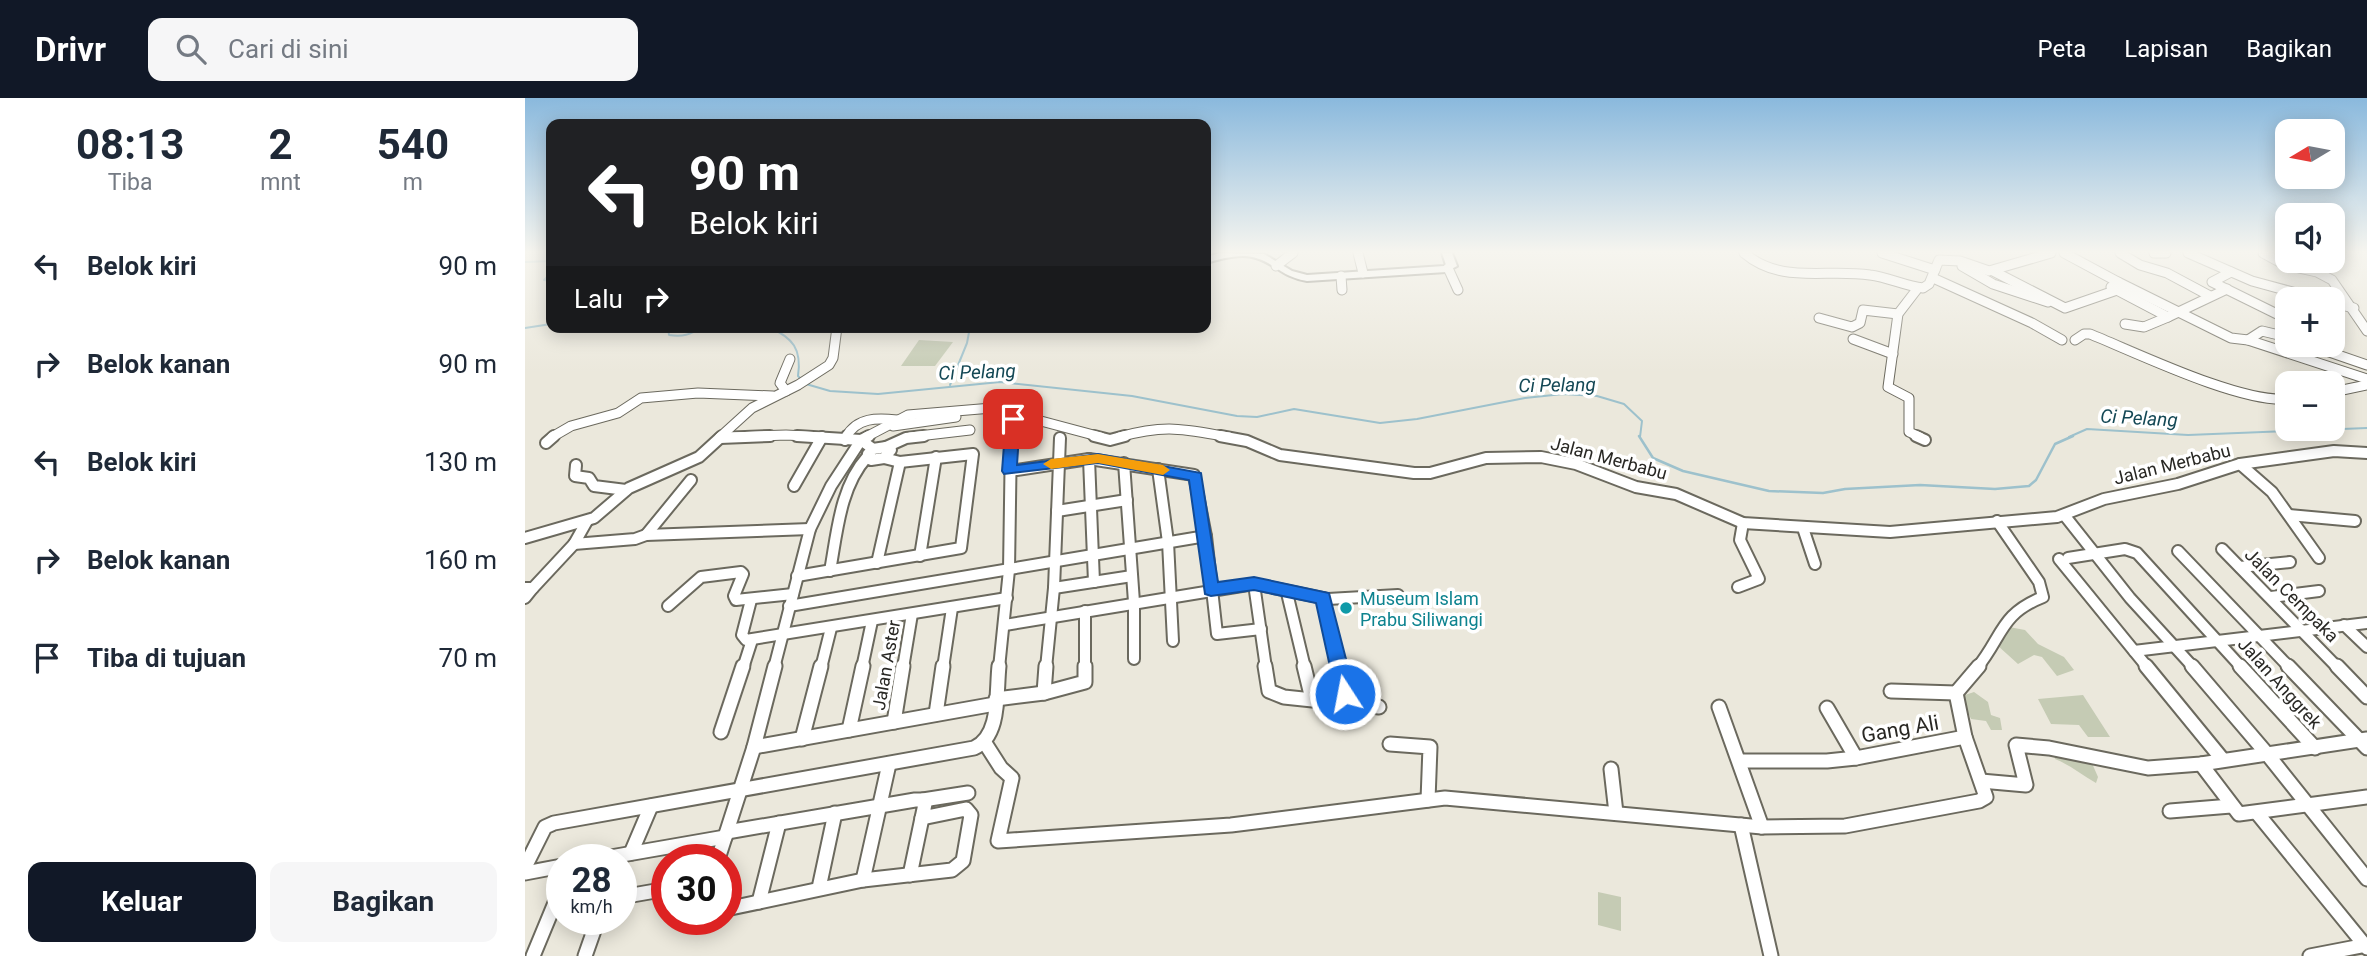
<!DOCTYPE html>
<html lang="id">
<head>
<meta charset="utf-8">
<style>
  :root { --surface:#fff; --page:#f6f6f7; --text:#1f2937; --muted:#747a83; --accent:#111827 }
  body { margin:0; font-family:Roboto,sans-serif; background:var(--page); color:var(--text); height:100vh; display:flex; flex-direction:column; font-size:26px; white-space:nowrap }
  * { box-sizing:border-box; margin:0 }
  p { font-size:23px; color:var(--muted) }
  .icon { flex:none; width:38px; height:38px; fill:none; stroke:currentColor; stroke-width:2; stroke-linecap:round; stroke-linejoin:round }
  .map { position:relative; flex:1; overflow:hidden }
  .side { display:flex; flex-direction:column; background:var(--surface); width:525px }
  .side>* { flex:none }
  .top-card { position:absolute; left:21px; top:21px; width:665px; height:214px; border-radius:14px; box-shadow:0 4px 18px #0003; background:#202124; color:#fff; overflow:hidden }
  .needle { width:46px; rotate:260deg }
  .tools { position:absolute; left:1750px; top:21px; display:grid; gap:14px }
  .tools a { display:grid; place-items:center; width:70px; height:70px; border-radius:14px; background:var(--surface); box-shadow:0 4px 18px #0003; font-size:35px }
  .speed { position:absolute; left:21px; top:746px; display:flex; gap:14px; font-size:35px; font-weight:700; text-align:center }
  .speed>* { display:grid; place-content:center; width:91px; height:91px; border-radius:50%; background:var(--surface); box-shadow:0 4px 18px #0003; line-height:1 }
  .speed small { font-size:18px; font-weight:400 }
  .speed .limit { border:10px solid #d22; background:#fff; color:#111 }
  .pin { position:absolute; display:grid; place-items:center; width:60px; height:60px; color:#fff; margin:-30px; border-radius:14px; box-shadow:0 4px 10px #0006 }
  .me { position:absolute; width:77px; margin:-38px; rotate:349deg; stroke-linejoin:round; filter:drop-shadow(0 0 5px #0008) }
  .turn { display:flex; align-items:center; gap:24px; height:147px; padding:0 28px; font-size:32px }
  .turn .icon { width:91px; height:91px; stroke-width:2.5 }
  .turn b { display:block; font-size:49px; line-height:60px }
  .then { display:flex; align-items:center; height:66px; padding:0 28px; background:#0003; gap:14px; font-size:26px }
  .eta { display:flex; justify-content:space-evenly; align-items:center; height:119px; text-align:center }
  .eta b { font-size:42px; font-weight:700; line-height:49px }
  .cta { display:flex; gap:14px; margin-top:auto; padding:14px 28px }
  .cta a { flex:1; height:80px; border-radius:14px; background:var(--accent); color:#fff; font-size:28px; font-weight:700; line-height:80px; text-align:center }
  .cta a+a { background:var(--page); color:var(--text) }
  ul { padding:0; list-style:none }
  li { display:flex; align-items:center; gap:21px; height:98px; padding:0 28px }
  li div { flex:1 }
  li b { display:block; font-size:26px }
  li em { font-style:normal }
  header { display:flex; align-items:center; gap:42px; box-sizing:border-box; height:98px; padding:0 35px; background:var(--accent); color:#fff }
  header strong { font-size:33px }
  nav { display:flex; gap:38px; margin-inline-start:auto; font-size:24px }
  .search { width:490px; height:63px; background:var(--page); display:flex; align-items:center; gap:18px; box-sizing:border-box; padding:0 24px; border-radius:14px; color:var(--muted); font-size:26px }
  main { display:flex; flex:1; min-height:0 }
  .map>svg:first-child { display:block }
</style>
</head>
<body>
<header>
<strong>Drivr</strong>
<div class="search"><svg class="icon" aria-label="search" viewBox="0 0 24 24"><circle cx="10" cy="10" r="6"/><path d="M15 15l6 6"/></svg>Cari di sini</div>
<nav><a>Peta</a><a>Lapisan</a><a>Bagikan</a></nav>
</header>
<main>
<section class="side">
<div class="eta">
<div><b>08:13</b><p>Tiba</p></div>
<div><b>2</b><p>mnt</p></div>
<div><b>540</b><p>m</p></div>
</div>
<ul>
<li><svg class="icon" aria-label="left" viewBox="0 0 24 24"><path d="M17 20v-9H6M10 6l-5 5 5 5"/></svg><div><b>Belok kiri</b></div><em>90 m</em></li>
<li><svg class="icon" aria-label="right" viewBox="0 0 24 24"><path d="M7 20v-9h11M14 6l5 5-5 5"/></svg><div><b>Belok kanan</b></div><em>90 m</em></li>
<li><svg class="icon" aria-label="left" viewBox="0 0 24 24"><path d="M17 20v-9H6M10 6l-5 5 5 5"/></svg><div><b>Belok kiri</b></div><em>130 m</em></li>
<li><svg class="icon" aria-label="right" viewBox="0 0 24 24"><path d="M7 20v-9h11M14 6l5 5-5 5"/></svg><div><b>Belok kanan</b></div><em>160 m</em></li>
<li><svg class="icon" aria-label="arrive" viewBox="0 0 24 24"><path d="M6 21V4h12l-3 4 3 4H6"/></svg><div><b>Tiba di tujuan</b></div><em>70 m</em></li>
</ul>
<div class="cta"><a>Keluar</a><a>Bagikan</a></div>
</section>
<div class="map">
<svg width="1842" height="858" viewBox="0 0 1842 858">
  <rect width="100%" height="100%" fill="#ebe8dc"/>
  <g fill="#c5cbb4">
    <polygon points="394,242 428,244 410,268 376,268"/>
    <polygon points="1484,529 1500,532 1513,546 1539,559 1549,572 1532,578 1517,559 1509,557 1493,566 1472,547"/>
    <polygon points="1449,594 1463,604 1466,617 1475,620 1477,632 1466,632 1461,623 1446,621 1439,605 1440,597"/>
    <polygon points="1558,597 1585,639 1563,639 1554,627 1526,626 1513,601"/>
    <path d="M1529,655L1566,663L1573,679L1571,685C1557,677 1545,667 1530,661Z"/>
    <polygon points="1073,794 1096,799 1096,833 1073,827"/>
  </g>
  <g fill="none" stroke-linecap="round" stroke-linejoin="round">
    <g stroke="#9dc1cc" stroke-width="2">
      <polyline points="0,164 26,163"/>
      <polyline points="26,175 19,182 26,183"/>
      <path d="M143,229L144,237C157,239 166,237 176,229"/>
      <path d="M244,229C268,240 277,251 273,278L276,281"/>
      <polyline points="0,230 26,226"/>
      <polyline points="281,286 305,293 353,296 475,284 607,298 712,318 732,319 769,311 855,325 892,321 1000,300 1038,296 1072,298 1099,306 1117,323 1115,339"/>
      <polyline points="425,287 442,245 445,229"/>
      <polyline points="1544,339 1562,331 1663,337 1842,330"/>
    </g>
    <polyline stroke="#9dc1cc" stroke-width="2.5" points="1114,338 1128,360 1158,373 1244,393 1298,395 1320,391 1395,387 1470,391 1504,388 1511,382 1530,346 1548,338"/>
    <defs>
      <g id="street-far2">
        <polyline points="833,155 838,175"/>
        <path d="M1219,155C1257,187 1300,170 1345,177C1363,179 1380,188 1398,190L1404,186L1414,162L1435,163L1464,173L1526,155"/>
        <polyline points="1357,155 1410,172"/>
        <polyline points="1539,155 1593,184 1586,189 1643,219 1702,191"/>
        <polyline points="1595,155 1615,167 1642,175 1685,198"/>
        <polyline points="1629,155 1641,155"/>
        <polyline points="1663,155 1727,183 1793,201"/>
        <polyline points="1738,155 1760,167 1792,174 1807,182 1842,233"/>
        <polyline points="751,168 768,155"/>
        <polyline points="1437,168 1468,186 1523,204"/>
        <polyline points="923,170 933,192"/>
        <polyline points="1468,173 1540,210 1592,192"/>
        <polyline points="1706,174 1687,184 1762,221"/>
        <polyline points="816,178 817,192"/>
        <polyline points="1408,180 1507,225 1537,242"/>
        <polyline points="1593,184 1706,240 1723,242 1842,281"/>
        <polyline points="1393,190 1373,216 1363,289 1384,300 1384,334 1395,339"/>
        <polyline points="1808,205 1829,210"/>
        <polyline points="1294,220 1327,229 1335,225 1338,212 1373,216"/>
        <polyline points="1600,226 1619,229 1643,219"/>
        <polyline points="1328,241 1368,256"/>
        <path d="M1550,242L1559,236H1565C1612,255 1715,305 1762,301"/>
        <polyline points="1723,242 1737,233 1762,239"/>
        <polyline points="1784,247 1842,267"/>
        <polyline points="261,293 255,285 265,261"/>
        <polyline points="1808,294 1842,287"/>
        <polyline points="368,328 431,319"/>
        <polyline points="27,339 46,328 93,315 116,300 173,295 248,298"/>
        <polyline points="195,339 227,310 273,287 304,267 308,260 312,229"/>
        <polyline points="206,339 261,337 298,339"/>
        <path d="M321,339C332,319 352,320 372,322"/>
        <polyline points="341,339 383,317 467,310 576,339"/>
        <polyline points="385,339 445,332"/>
        <polyline points="486,339 490,315"/>
        <polyline points="491,339 495,334 498,317"/>
        <path d="M594,339C641,326 657,331 704,339"/>
      </g>
      <g id="street-far1">
        <polyline points="272,338 336,342 344,338"/>
        <polyline points="569,338 585,342 600,338"/>
        <polyline points="695,338 722,343 755,357 889,375 905,375 961,360 1016,359 1051,366 1111,389 1151,396 1218,425 1365,434 1532,419 1579,401 1653,386 1715,366 1809,353 1842,355"/>
        <polyline points="1391,338 1400,342"/>
        <polyline points="195,340 245,338"/>
        <polyline points="320,342 322,338"/>
        <polyline points="487,344 492,338"/>
        <polyline points="21,345 29,338"/>
        <polyline points="361,349 381,340 399,338"/>
        <polygon points="361,349 366,352 359,360 346,362 343,356 348,351"/>
        <polyline points="564,361 569,484"/>
        <polyline points="599,365 609,504 609,561"/>
        <polyline points="1715,366 1747,394 1794,460"/>
        <polyline points="51,367 50,378 64,380 69,388 101,392"/>
        <polyline points="633,371 643,444 648,543"/>
        <polyline points="485,373 564,361 669,377 681,438 692,536 736,531"/>
        <polyline points="269,388 297,339"/>
        <polyline points="532,413 602,402"/>
        <polyline points="1764,417 1830,423"/>
        <polyline points="1540,418 1605,500 1669,570"/>
        <polyline points="62,423 49,446 110,441 121,437 285,431"/>
        <polyline points="1278,430 1290,466"/>
        <polyline points="121,437 166,382"/>
        <polyline points="0,440 69,420 104,390 174,359 197,338"/>
        <polyline points="1697,451 1813,570"/>
        <polyline points="1653,453 1765,570"/>
        <polyline points="395,458 411,359"/>
        <polyline points="1543,460 1600,451 1612,455 1717,570"/>
        <polyline points="1534,461 1623,570"/>
        <polyline points="352,465 375,364"/>
        <polyline points="1715,469 1765,464"/>
        <path d="M305,473C312,435 315,389 342,359"/>
        <polyline points="272,478 436,450 448,356 375,364 359,360"/>
        <polyline points="729,486 741,570"/>
        <polyline points="1213,489 1234,481 1215,442 1218,425"/>
        <polyline points="0,490 8,490 0,500"/>
        <polyline points="8,490 49,446"/>
        <polyline points="529,490 607,478"/>
        <polyline points="762,495 780,570"/>
        <polyline points="1746,499 1794,493"/>
        <polyline points="798,500 814,570"/>
        <polyline points="226,502 217,537 221,542 482,500"/>
        <polyline points="143,508 176,479 216,474 218,476 209,498 211,502 268,496"/>
        <polyline points="264,508 681,438"/>
        <polyline points="560,513 560,570"/>
        <polyline points="480,527 729,486 803,501 873,497"/>
        <polyline points="1819,527 1842,549"/>
        <polyline points="1609,553 1842,525"/>
        <polyline points="218,570 227,542"/>
        <polyline points="249,570 285,431 306,388 336,342 348,351"/>
        <polyline points="296,570 306,530"/>
        <polyline points="337,570 347,523"/>
        <polyline points="378,570 387,516"/>
        <polyline points="418,570 427,510"/>
        <polyline points="474,570 484,472 486,338"/>
        <polyline points="521,570 529,490 535,340"/>
        <path d="M1452,570C1478,538 1475,516 1518,499L1514,484L1472,423"/>
      </g>
      <g id="street">
        <polyline points="740,568 744,593 759,599 854,609"/>
        <polyline points="779,568 787,601"/>
        <polyline points="813,568 822,606"/>
        <polyline points="1621,568 1698,662"/>
        <polyline points="1667,568 1743,657 1842,781"/>
        <polyline points="1715,568 1790,650"/>
        <polyline points="1763,568 1842,650"/>
        <polyline points="1812,568 1842,599"/>
        <polyline points="1366,593 1431,595 1454,568"/>
        <polyline points="519,595 521,568"/>
        <polyline points="471,601 519,595 560,584 560,568"/>
        <polyline points="1194,609 1237,729"/>
        <polyline points="1302,610 1331,660 1440,639"/>
        <polyline points="411,616 418,568"/>
        <polyline points="369,624 378,568"/>
        <polyline points="324,632 338,568"/>
        <polyline points="196,634 218,568"/>
        <polyline points="277,641 296,568"/>
        <polyline points="460,645 476,670 487,680 473,743 706,727 920,700 1237,729 1320,728 1454,703 1461,699 1440,639 1431,595"/>
        <polyline points="865,646 905,649 903,702"/>
        <polyline points="229,649 470,606"/>
        <polyline points="1215,663 1302,663 1331,660"/>
        <polyline points="1676,666 1714,716 1842,699"/>
        <polyline points="1086,671 1091,715"/>
        <polyline points="1456,683 1501,687 1491,647 1524,650 1623,670 1676,666 1842,641"/>
        <polyline points="398,702 443,695"/>
        <polyline points="1645,713 1706,708"/>
        <polyline points="1732,715 1842,850"/>
        <polyline points="1216,727 1246,858"/>
        <polyline points="106,755 126,708"/>
        <polyline points="74,761 200,739"/>
        <polyline points="193,761 229,649 250,568"/>
        <path d="M0,769L20,729L29,725L449,650C476,638 471,595 474,568"/>
        <polyline points="0,775 37,768"/>
        <polyline points="385,777 397,720"/>
        <polyline points="338,782 364,666"/>
        <polyline points="294,790 310,715"/>
        <polyline points="96,799 142,791"/>
        <polyline points="234,804 254,725"/>
        <polyline points="201,811 338,782 427,772 438,763 446,717 441,711 397,720 400,706 398,702 390,702 202,734"/>
        <polyline points="8,858 37,788"/>
        <polyline points="60,858 73,821"/>
        <polyline points="1785,858 1842,847"/>
      </g>
      <path id="secondary" d="M695,155L739,156L767,173L782,177L919,168L921,167L917,155H927L932,168L921,174L782,183C757,179 751,166 731,160C715,155 696,161 681,165V159Z"/>
    </defs>
    <use href="#street-far2" stroke="#6b695e" stroke-width="11"/>
    <use href="#street-far1" stroke="#6b695e" stroke-width="14"/>
    <use href="#street" stroke="#6b695e" stroke-width="17"/>
    <use href="#secondary" stroke="#6b695e" stroke-width="4"/>
    <use href="#street-far2" stroke="#fff" stroke-width="9"/>
    <use href="#street-far1" stroke="#fff" stroke-width="10"/>
    <use href="#street" stroke="#fff" stroke-width="13"/>
    <use href="#secondary" fill="#fff" fill-rule="evenodd"/>
  </g>
  <linearGradient id="sky" x2="0" y2="1"><stop stop-color="#8ab9dd"/><stop offset="0.56" stop-color="#f6f5ef"/><stop offset="1" stop-color="#f6f5ef" stop-opacity="0"/></linearGradient>
  <rect width="1842" height="275" fill="url(#sky)"/>
  <polygon fill="#1a73e8" stroke="#114b97" stroke-width="2" points="488,317 495,321 492,367 573,356 676,375 693,484 729,479 804,495 830,596 827,601 820,604 814,601 811,596 791,505 729,492 686,498 680,496 664,382 573,365 479,376 477,373 481,321"/>
  <polygon fill="#f59e0b" points="573,356 638,367 645,372 638,377 573,365 526,371 518,366 526,361"/>
  <circle fill="#0f9aa8" stroke="#fff" stroke-width="2.5" cx="821" cy="510" r="7"/>
  <g text-anchor="middle" dominant-baseline="central" stroke-width="7" stroke-linejoin="round" paint-order="stroke">
    <g font-size="18" fill="#292824" stroke="#fff">
      <text transform="translate(1084 360) rotate(15)">Jalan Merbabu</text>
      <text transform="translate(1647 366) rotate(-14)">Jalan Merbabu</text>
      <text transform="translate(1767 497) rotate(45)">Jalan Cempaka</text>
      <text transform="translate(361 567) rotate(-80)">Jalan Aster</text>
      <text transform="translate(1755 585) rotate(48)">Jalan Anggrek</text>
    </g>
    <g font-size="18" fill="#0d838f" stroke="#fff" text-anchor="start">
      <text x="835" y="500">Museum Islam<tspan x="835" dy="21">Prabu Siliwangi</tspan></text>
    </g>
    <g font-size="19" font-style="italic" fill="#144855" stroke="#fff">
      <text transform="translate(452 274) rotate(-2)">Ci Pelang</text>
      <text transform="translate(1032 287) rotate(-1)">Ci Pelang</text>
      <text transform="translate(1614 320) rotate(3)">Ci Pelang</text>
    </g>
    <g font-size="21" fill="#292824" stroke="#fff">
      <text transform="translate(1375 631) rotate(-10)">Gang Ali</text>
    </g>
  </g>
</svg>
<div class="tools">
<a><svg class="needle" viewBox="-14 -14 28 28"><path d="M0-13l5 13h-10z" fill="#e53935"/><path d="M0 13l5-13h-10z" fill="#747a83"/></svg></a>
<a><svg class="icon" aria-label="sound" viewBox="0 0 24 24"><path d="M4 9h4l5-4v14l-5-4H4zM17 9q2 3 0 6"/></svg></a>
<a>+</a>
<a>−</a>
</div>
<div class="speed"><div>28<small>km/h</small></div><div class="limit">30</div></div>
<div class="pin" style="left:488px;top:321px;background:#d93025"><svg class="icon" aria-label="arrive" viewBox="0 0 24 24"><path d="M6 21V4h12l-3 4 3 4H6"/></svg></div>
<svg class="me" style="left:820px;top:596px" viewBox="-20 -20 40 40"><circle r="17" fill="#1a73e8" stroke="#fff" stroke-width="3"/><path d="M0-11L8 9 0 5-8 9z" fill="#fff"/></svg>
<div class="top-card">
<div class="turn"><svg class="icon" aria-label="left" viewBox="0 0 24 24"><path d="M17 20v-9H6M10 6l-5 5 5 5"/></svg><div><b>90 m</b>Belok kiri</div></div>
<div class="then">Lalu<svg class="icon" aria-label="right" viewBox="0 0 24 24"><path d="M7 20v-9h11M14 6l5 5-5 5"/></svg></div>
</div>
</div>
</main>
</body>
</html>
